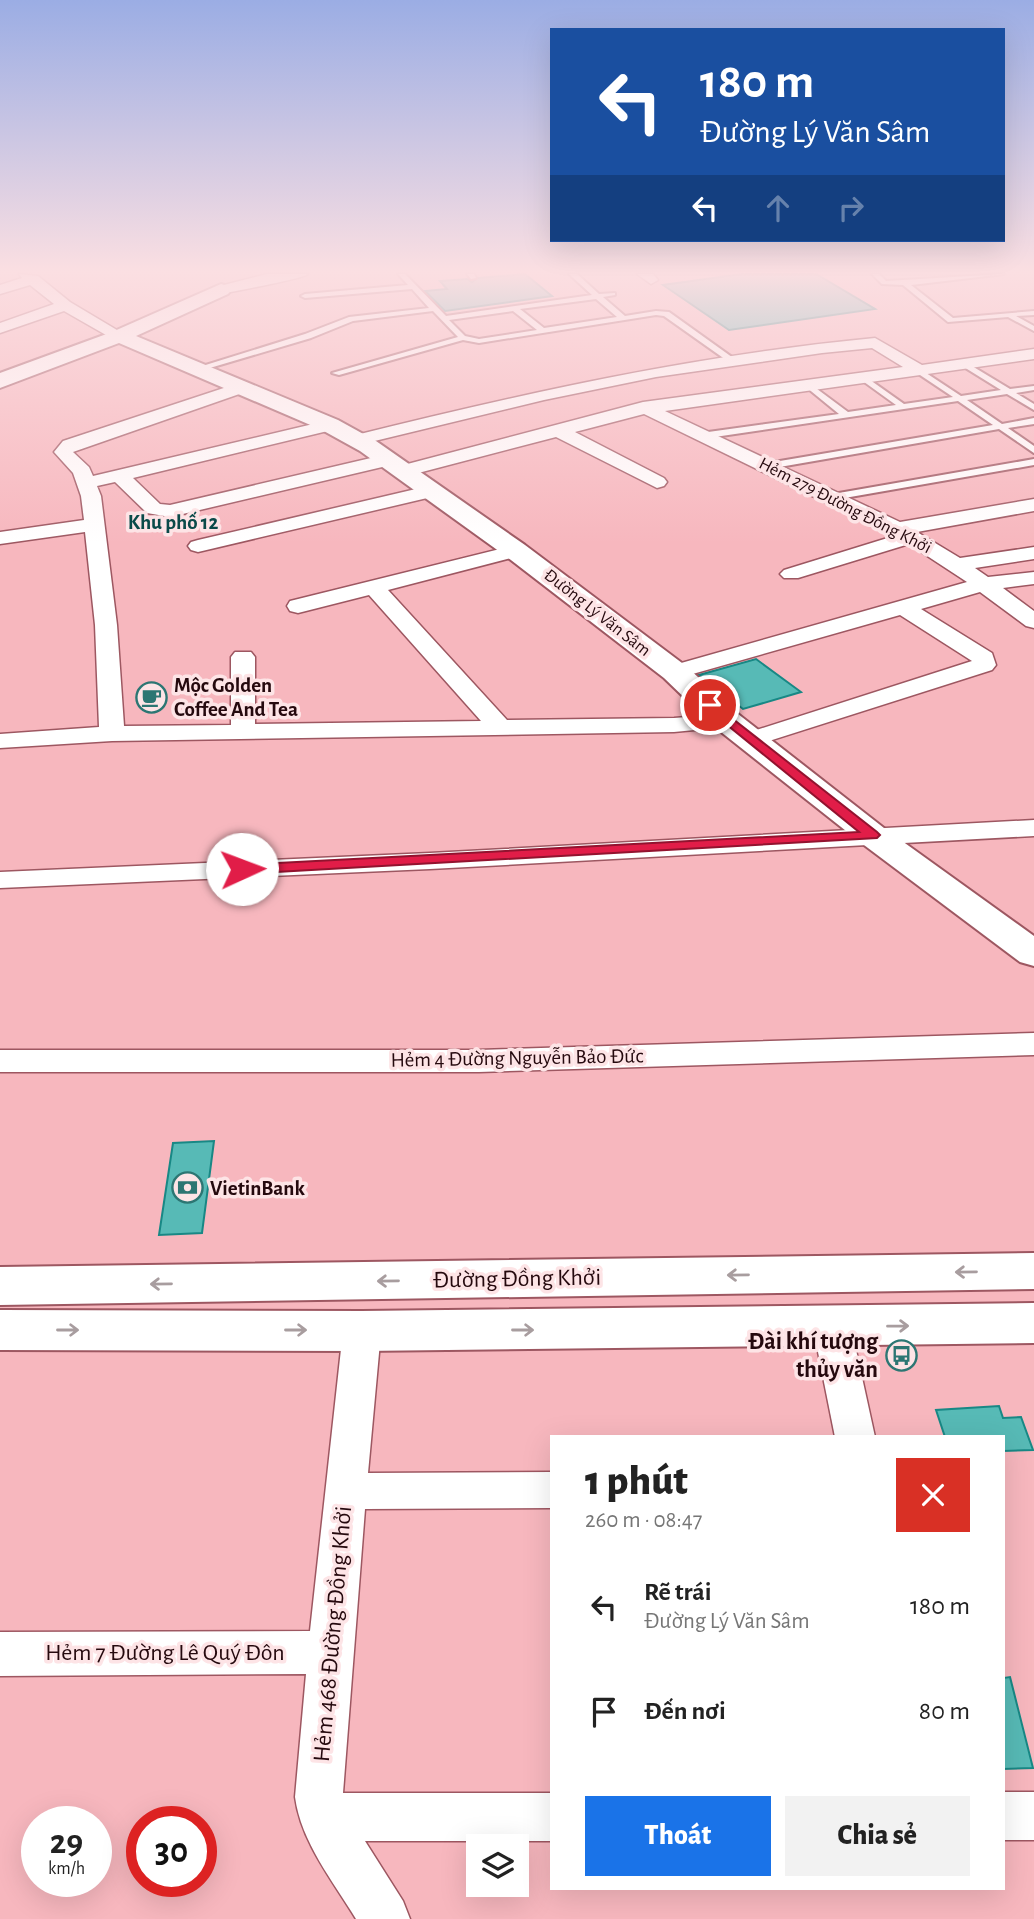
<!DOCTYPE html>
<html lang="vi">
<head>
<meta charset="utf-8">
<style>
  :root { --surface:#fff; --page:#f2f2f2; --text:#222; --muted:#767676; --accent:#1a73e8 }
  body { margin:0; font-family:"Alegreya Sans",sans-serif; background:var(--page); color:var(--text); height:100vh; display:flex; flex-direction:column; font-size:26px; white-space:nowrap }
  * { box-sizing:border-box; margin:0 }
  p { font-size:23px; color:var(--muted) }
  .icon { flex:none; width:38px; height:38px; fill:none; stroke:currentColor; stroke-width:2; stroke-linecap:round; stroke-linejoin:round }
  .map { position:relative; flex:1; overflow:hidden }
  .drawer { position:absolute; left:550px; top:1435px; width:455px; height:455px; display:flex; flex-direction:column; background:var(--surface); border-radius:0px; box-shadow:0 7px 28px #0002 }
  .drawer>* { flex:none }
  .guide { position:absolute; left:550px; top:28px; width:455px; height:214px; border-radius:0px; box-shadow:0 7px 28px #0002; background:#1a4fa0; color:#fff; overflow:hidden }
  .buttons { position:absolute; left:466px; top:1834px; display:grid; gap:14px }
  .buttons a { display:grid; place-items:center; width:63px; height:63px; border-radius:0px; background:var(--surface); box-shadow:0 7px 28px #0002; font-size:35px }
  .speed { position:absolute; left:21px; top:1806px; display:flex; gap:14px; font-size:35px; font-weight:700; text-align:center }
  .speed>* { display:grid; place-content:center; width:91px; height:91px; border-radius:50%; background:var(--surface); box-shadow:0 7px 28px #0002; line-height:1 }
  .speed small { font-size:18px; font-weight:400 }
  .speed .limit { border:10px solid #d22; background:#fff; color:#111 }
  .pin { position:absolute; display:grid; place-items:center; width:60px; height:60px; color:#fff; margin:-30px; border:4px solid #fff; border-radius:50%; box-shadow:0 2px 7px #0007 }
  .me { position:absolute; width:77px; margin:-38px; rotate:88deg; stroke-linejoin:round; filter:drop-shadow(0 0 5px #0008) }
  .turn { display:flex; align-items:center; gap:24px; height:147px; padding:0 35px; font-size:32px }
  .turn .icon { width:91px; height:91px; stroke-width:2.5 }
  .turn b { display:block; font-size:49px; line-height:60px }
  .lanes { display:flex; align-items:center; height:66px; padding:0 35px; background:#0003; justify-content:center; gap:35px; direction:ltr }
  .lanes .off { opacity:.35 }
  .round { display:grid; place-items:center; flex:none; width:74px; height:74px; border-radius:0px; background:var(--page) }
  .summary { display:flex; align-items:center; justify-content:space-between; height:119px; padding:0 35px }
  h1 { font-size:42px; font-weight:800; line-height:52px }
  .primary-button { display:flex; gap:14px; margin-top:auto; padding:14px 35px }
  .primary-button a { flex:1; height:80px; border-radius:0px; background:var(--accent); color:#fff; font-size:28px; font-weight:800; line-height:80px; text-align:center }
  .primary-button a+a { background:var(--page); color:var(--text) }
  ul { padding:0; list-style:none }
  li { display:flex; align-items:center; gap:21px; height:105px; padding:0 35px }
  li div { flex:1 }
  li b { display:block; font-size:26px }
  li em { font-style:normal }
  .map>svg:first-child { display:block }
</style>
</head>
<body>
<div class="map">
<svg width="1034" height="1919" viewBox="0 0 1034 1919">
  <rect width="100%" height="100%" fill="#f7b7be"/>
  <g fill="#57bab6" stroke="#188885" stroke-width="2">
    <polygon points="525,274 552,296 445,311 425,291 447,289 440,281 467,279 472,282 478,278"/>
    <polygon points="742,274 816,274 875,309 729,330 663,285"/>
    <polygon points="756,659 801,692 743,709 699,675"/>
    <polygon points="214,1141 202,1233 159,1235 173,1143"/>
    <polygon points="999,1406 1003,1418 1021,1417 1033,1450 1003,1451 1003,1437 945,1437 936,1410"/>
    <polygon points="1010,1677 1033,1768 1003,1769 1003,1678"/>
  </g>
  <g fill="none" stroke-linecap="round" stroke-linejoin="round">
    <defs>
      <g id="lane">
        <path d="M398,274H405L446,316L592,295L569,274H577L599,294L615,293V295L603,297L625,316L656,311L669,312L736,360L729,362L664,316L656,315L479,343L463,340L339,375L332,373L458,337L433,311L353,321L311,338L203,370L196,368L305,334L349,317L429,308L412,289L305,298L301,296L305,294L408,285ZM596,299L617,317L544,328L520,309ZM513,311L537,330L479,339L465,336L449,320Z"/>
        <polygon points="467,274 474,274 476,278 471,279"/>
        <polygon points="872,274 879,274 886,281 1004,274 911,285 953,318 1034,311 1034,315 1016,316 1034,326 1034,331 1008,317 948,322 903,285 882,284"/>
        <polygon points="962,360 1010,389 1034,386 1034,390 1016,393 1034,404 1034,410 1007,394 967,400 1002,424 1034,418 1034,424 1008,428 1034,446 1034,453 999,429 768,469 764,466 768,463 993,425 958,401 701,439 697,436 701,433 839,414 806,387 805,385 809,383 848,412 896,405 860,379 859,377 863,375 904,404 953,397 914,371 913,369 917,367 961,396 1001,390 959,364 958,362"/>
        <polygon points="1034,459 1034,465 833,500 828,497 833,494"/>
      </g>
      <g id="street">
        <polygon points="19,274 38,276 70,302 127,336 125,339 113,339 64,311 0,333 0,323 54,304 30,285 0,294 0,285 22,278"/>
        <path d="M267,274H308C302,279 235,291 221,294L214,290L216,287Z"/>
        <polygon points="637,274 653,274 658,280 651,284"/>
        <path d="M875,338L922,365L1034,349V359L665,411L900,522L1034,499V511L917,532L960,558L1034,547V559L975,568L988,577L1034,572V584L1003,588L1034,611V628L1026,626L980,592L921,609L992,653L996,665L992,670L753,746L744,744L741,739L744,734L972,661L900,615L675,679L667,677L663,672L667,667L967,582L909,544L798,578H784L780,574L784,570L894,536L644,414L575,432L664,478L667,482L664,486L657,488L556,437L403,477L394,471L396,467L643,402L903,367L872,348L822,353L656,377L544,400L358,445L349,440L352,436C524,393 697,355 875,338Z"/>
        <polygon points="242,382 251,387 248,391 73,452 89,467 93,476 330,420 339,425 336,429 133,478 160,504 170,505 388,454 397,460 395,464 170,517 147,513 115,482 97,486 101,496 117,625 124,726 231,725 231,657 235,652 251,652 255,657 255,724 481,721 369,595 298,613 290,611 287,606 290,601 516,545 523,547 526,551 523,555 388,590 507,720 674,718 727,714 736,716 739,721 736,726 674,732 112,741 0,748 0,734 99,727 95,625 85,532 0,544 0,532 84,520 81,496 73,473 54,452 63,441"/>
        <polygon points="433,485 440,487 443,491 440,495 198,552 191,550 188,546 191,542 198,540"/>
        <polygon points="1034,820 1034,836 430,869 0,888 0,872 430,853"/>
        <polygon points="1034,1033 1034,1055 479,1072 0,1072 0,1050 479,1050"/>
        <polygon points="832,1312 845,1316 851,1327 875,1437 835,1437 813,1327 819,1316"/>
        <path d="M362,1316L375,1320L381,1331L368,1473L551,1472V1508L365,1509L343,1793H551V1841H365L403,1901L410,1919H356C333,1881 301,1842 295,1797L306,1674L0,1676V1632L310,1631L343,1331L349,1320Z"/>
        <rect x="1003" y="1792" width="31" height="48"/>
      </g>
      <g id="secondary">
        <polygon points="221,284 228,286 231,290 228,294 136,336 338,420 376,441 525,545 686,666 738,714 884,828 1034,936 1034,966 1020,962 860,842 716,728 664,678 507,557 360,451 322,430 119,343 0,388 0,373 112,332"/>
        <polygon points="1034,1253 1034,1289 0,1305 0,1267"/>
        <polygon points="1034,1303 1034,1343 362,1351 0,1350 0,1310 362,1311"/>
      </g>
    </defs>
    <use href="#lane" stroke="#9d5761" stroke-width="4"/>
    <use href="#street" stroke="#9d5761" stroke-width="3"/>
    <use href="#secondary" stroke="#9d5761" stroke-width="4"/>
    <use href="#lane" fill="#fff" fill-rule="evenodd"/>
    <use href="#street" fill="#fff" fill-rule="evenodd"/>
    <use href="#secondary" fill="#fff" fill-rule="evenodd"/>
  </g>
  <defs><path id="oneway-shaft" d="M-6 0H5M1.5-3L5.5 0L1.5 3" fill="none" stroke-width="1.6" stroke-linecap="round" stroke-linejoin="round" transform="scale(1.75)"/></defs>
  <g stroke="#a89d9f">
    <use href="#oneway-shaft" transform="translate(966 1272) rotate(179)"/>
    <use href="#oneway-shaft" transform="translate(738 1275) rotate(179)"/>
    <use href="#oneway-shaft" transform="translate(388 1281) rotate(179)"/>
    <use href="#oneway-shaft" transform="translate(161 1284) rotate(179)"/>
    <use href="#oneway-shaft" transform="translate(898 1326) rotate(-1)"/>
    <use href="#oneway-shaft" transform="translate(68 1330)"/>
    <use href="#oneway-shaft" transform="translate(296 1330)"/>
    <use href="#oneway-shaft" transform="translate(523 1330)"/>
  </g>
  <linearGradient id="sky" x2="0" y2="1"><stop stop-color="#9bade4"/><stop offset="0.5" stop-color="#fbdfe2"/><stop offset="1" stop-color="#fbdfe2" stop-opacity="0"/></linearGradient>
  <rect width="1034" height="543" fill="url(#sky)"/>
  <polygon fill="#e11d48" stroke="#92132f" stroke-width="2" points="710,701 877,832 880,835 877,838 242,874 234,869 242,865 859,832 705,707 703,705"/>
  <defs>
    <symbol id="cafe-ring" viewBox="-11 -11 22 22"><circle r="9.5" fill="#fde4e6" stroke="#2c7673" stroke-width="1.5"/><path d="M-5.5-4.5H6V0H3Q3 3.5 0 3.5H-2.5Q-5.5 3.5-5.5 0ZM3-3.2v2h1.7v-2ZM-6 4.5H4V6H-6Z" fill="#2c7673"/></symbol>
    <symbol id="bank-ring" viewBox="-11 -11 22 22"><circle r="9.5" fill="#fde4e6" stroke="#2c7673" stroke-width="1.5"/><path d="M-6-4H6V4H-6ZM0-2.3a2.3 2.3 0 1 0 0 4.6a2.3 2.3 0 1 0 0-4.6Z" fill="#2c7673"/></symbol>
    <symbol id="bus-ring" viewBox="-11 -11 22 22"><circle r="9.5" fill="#fde4e6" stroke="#2c7673" stroke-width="1.5"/><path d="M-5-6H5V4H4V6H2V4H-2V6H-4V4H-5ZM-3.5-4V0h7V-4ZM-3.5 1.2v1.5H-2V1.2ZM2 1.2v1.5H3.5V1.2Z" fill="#2c7673"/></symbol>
  </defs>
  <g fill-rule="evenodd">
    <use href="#cafe-ring" x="134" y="680" width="35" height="35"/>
    <use href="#bank-ring" x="170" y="1170" width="35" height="35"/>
    <use href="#bus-ring" x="884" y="1338" width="35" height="35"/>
  </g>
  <g text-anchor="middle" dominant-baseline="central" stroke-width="7" stroke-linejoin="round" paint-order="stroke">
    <g font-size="18" fill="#25090e" stroke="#fde4e6">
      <text transform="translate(845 506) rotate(27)">Hẻm 279 Đường Đồng Khởi</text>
      <text transform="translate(597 613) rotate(38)">Đường Lý Văn Sâm</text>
    </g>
    <g font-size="21" font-weight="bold" fill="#0a4a49" stroke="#fde4e6">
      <text x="173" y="522">Khu phố 12</text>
    </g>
    <g font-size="21" font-weight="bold" fill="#25090e" stroke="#fde4e6" text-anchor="start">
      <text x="174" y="685">Mộc Golden<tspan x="174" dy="24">Coffee And Tea</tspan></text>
      <text x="210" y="1188">VietinBank</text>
    </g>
    <g font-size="21" fill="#25090e" stroke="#fde4e6">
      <text transform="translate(517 1058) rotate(-1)">Hẻm 4 Đường Nguyễn Bảo Đức</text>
    </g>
    <g font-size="24" fill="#25090e" stroke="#fde4e6">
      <text transform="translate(517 1279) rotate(-1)">Đường Đồng Khởi</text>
      <text transform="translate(333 1634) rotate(-85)">Hẻm 468 Đường Đồng Khởi</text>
      <text x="165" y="1653">Hẻm 7 Đường Lê Quý Đôn</text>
    </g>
    <g font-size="24" font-weight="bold" fill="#25090e" stroke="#fde4e6" text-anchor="end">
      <text x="878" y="1342">Đài khí tượng<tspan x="878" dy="28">thủy văn</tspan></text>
    </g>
  </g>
</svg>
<div class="buttons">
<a><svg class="icon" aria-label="layers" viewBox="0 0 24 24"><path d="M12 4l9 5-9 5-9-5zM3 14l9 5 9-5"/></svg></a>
</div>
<div class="speed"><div>29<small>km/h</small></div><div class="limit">30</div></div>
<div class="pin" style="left:710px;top:705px;background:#d93025"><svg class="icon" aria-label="arrive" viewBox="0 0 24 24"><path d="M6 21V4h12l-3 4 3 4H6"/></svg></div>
<svg class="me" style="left:242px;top:869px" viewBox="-20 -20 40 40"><circle r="19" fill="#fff"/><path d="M0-13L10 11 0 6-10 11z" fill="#e11d48"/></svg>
<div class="guide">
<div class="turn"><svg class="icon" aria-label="left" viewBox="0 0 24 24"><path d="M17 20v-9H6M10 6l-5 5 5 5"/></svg><div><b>180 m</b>Đường Lý Văn Sâm</div></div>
<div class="lanes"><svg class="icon" aria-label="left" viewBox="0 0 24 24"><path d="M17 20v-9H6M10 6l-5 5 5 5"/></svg><svg class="icon off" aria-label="ahead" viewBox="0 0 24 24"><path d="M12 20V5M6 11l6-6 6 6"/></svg><svg class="icon off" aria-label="right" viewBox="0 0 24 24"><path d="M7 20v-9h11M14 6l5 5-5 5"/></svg></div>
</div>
<section class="drawer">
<div class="summary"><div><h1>1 phút</h1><p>260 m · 08:47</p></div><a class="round" style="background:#d93025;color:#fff"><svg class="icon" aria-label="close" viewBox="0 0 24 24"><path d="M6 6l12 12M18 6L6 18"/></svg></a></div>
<ul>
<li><svg class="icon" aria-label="left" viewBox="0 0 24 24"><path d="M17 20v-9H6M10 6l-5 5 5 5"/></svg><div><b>Rẽ trái</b><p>Đường Lý Văn Sâm</p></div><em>180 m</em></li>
<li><svg class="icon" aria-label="arrive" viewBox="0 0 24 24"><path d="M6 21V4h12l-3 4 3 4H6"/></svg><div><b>Đến nơi</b></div><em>80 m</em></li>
</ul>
<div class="primary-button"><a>Thoát</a><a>Chia sẻ</a></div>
</section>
</div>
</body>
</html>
